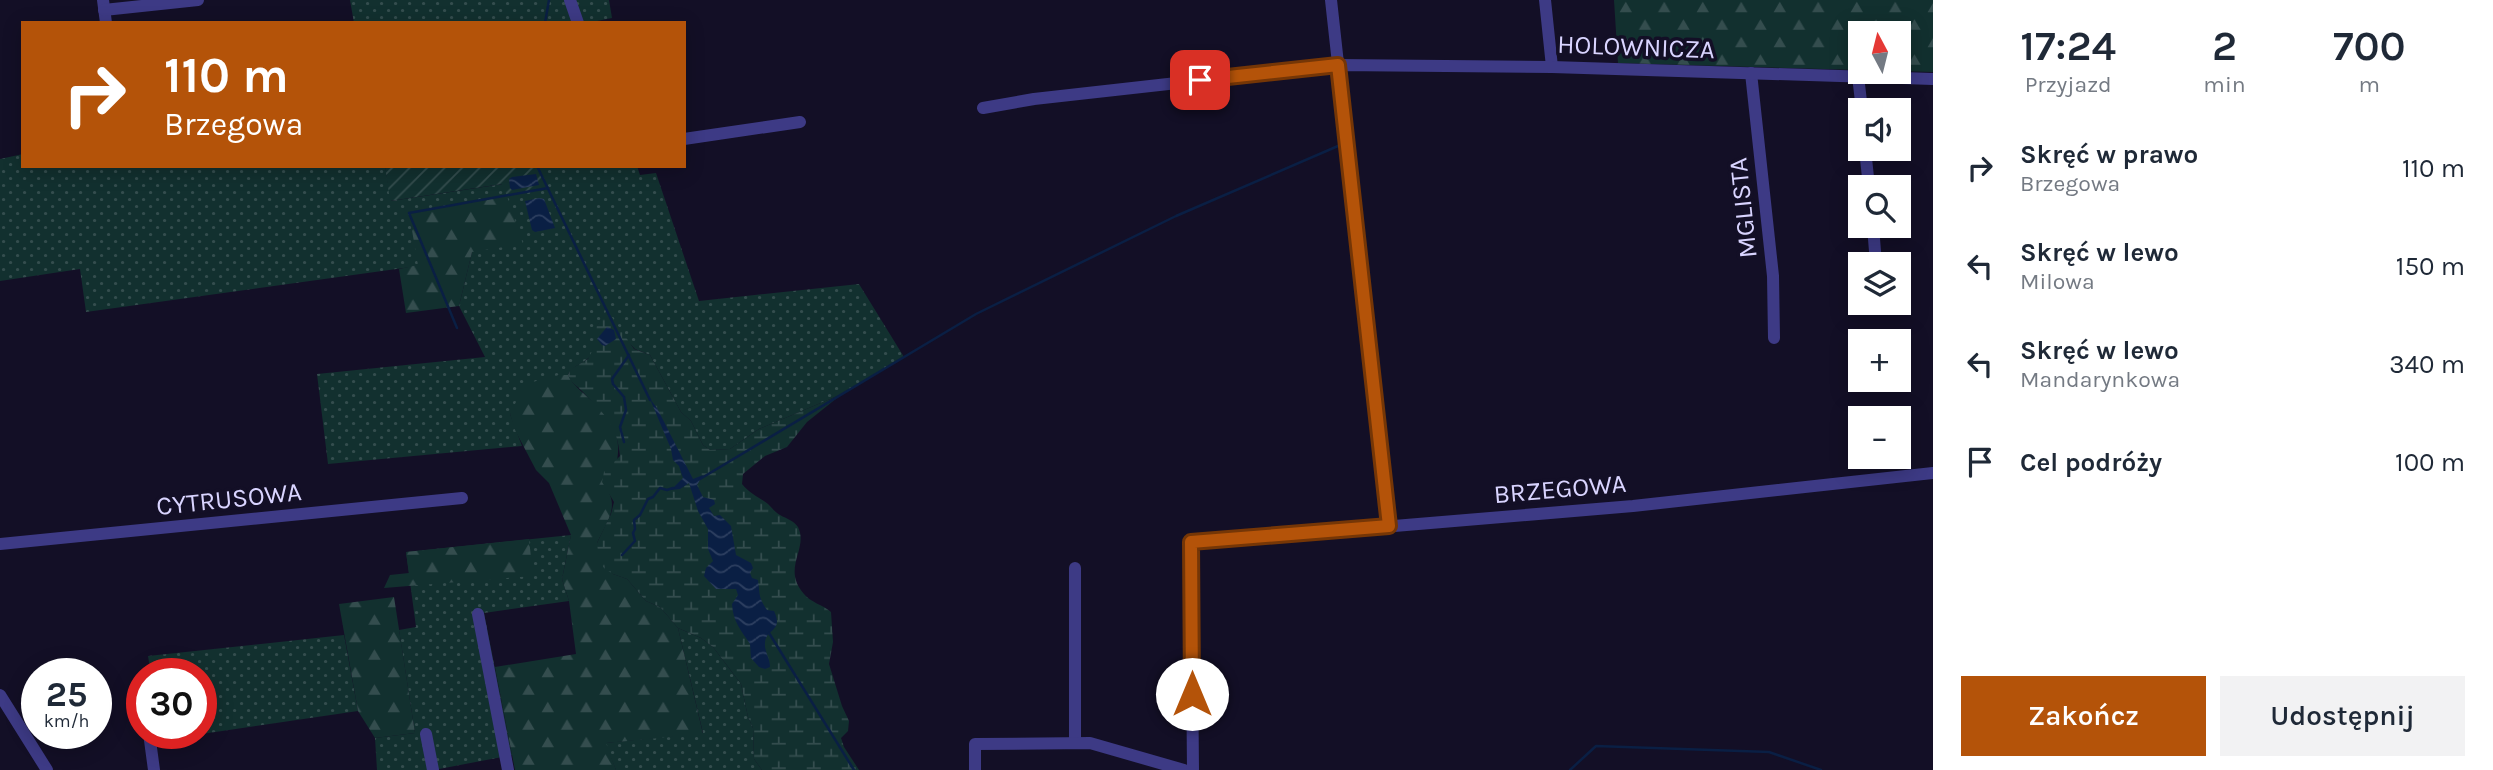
<!DOCTYPE html>
<html lang="pl">
<head>
<meta charset="utf-8">
<style>
  :root { --surface:#fff; --page:#f2f2f3; --text:#1f2937; --muted:#747a83; --accent:#b45309 }
  body { margin:0; font-family:Karla,sans-serif; background:var(--page); color:var(--text); height:100vh; display:flex; flex-direction:column; font-size:26px; white-space:nowrap }
  * { box-sizing:border-box; margin:0 }
  p { font-size:23px; color:var(--muted) }
  .icon { flex:none; width:38px; height:38px; fill:none; stroke:currentColor; stroke-width:2; stroke-linecap:round; stroke-linejoin:round }
  .map { position:relative; flex:1; overflow:hidden }
  .sheet { display:flex; flex-direction:column; background:var(--surface); width:560px }
  .sheet>* { flex:none }
  .guide { position:absolute; left:21px; top:21px; width:665px; height:147px; border-radius:0px; box-shadow:0 4px 18px #0003; background:#b45309; color:#fff; overflow:hidden }
  .needle { width:46px; rotate:353deg }
  .buttons { position:absolute; left:1848px; top:21px; display:grid; gap:14px }
  .buttons a { display:grid; place-items:center; width:63px; height:63px; border-radius:0px; background:var(--surface); box-shadow:0 4px 18px #0003; font-size:35px }
  .speed { position:absolute; left:21px; top:658px; display:flex; gap:14px; font-size:35px; font-weight:700; text-align:center }
  .speed>* { display:grid; place-content:center; width:91px; height:91px; border-radius:50%; background:var(--surface); box-shadow:0 4px 18px #0003; line-height:1 }
  .speed small { font-size:18px; font-weight:400 }
  .speed .limit { border:10px solid #d22; background:#fff; color:#111 }
  .pin { position:absolute; display:grid; place-items:center; width:60px; height:60px; color:#fff; margin:-30px; border-radius:14px; box-shadow:0 4px 10px #0006 }
  .me { position:absolute; width:77px; margin:-38px; rotate:0deg; stroke-linejoin:round; filter:drop-shadow(0 0 5px #0008) }
  .turn { display:flex; align-items:center; gap:24px; height:147px; padding:0 28px; font-size:32px }
  .turn .icon { width:91px; height:91px; stroke-width:2.5 }
  .turn b { display:block; font-size:49px; line-height:60px }
  .eta { display:flex; justify-content:space-evenly; align-items:center; height:119px; text-align:center }
  .eta b { font-size:42px; font-weight:600; line-height:49px }
  .button { display:flex; gap:14px; margin-top:auto; padding:14px 28px }
  .button a { flex:1; height:80px; border-radius:0px; background:var(--accent); color:#fff; font-size:28px; font-weight:600; line-height:80px; text-align:center }
  .button a+a { background:var(--page); color:var(--text) }
  ul { padding:0; list-style:none }
  li { display:flex; align-items:center; gap:21px; height:98px; padding:0 28px }
  li div { flex:1 }
  li b { display:block; font-size:26px }
  li em { font-style:normal }
  main { display:flex; flex:1; min-height:0 }
  .map>svg:first-child { display:block }
</style>
</head>
<body>
<main>
<div class="map">
<svg width="1933" height="770" viewBox="0 0 1933 770">
  <defs>
    <pattern id="grass-dots" width="8" height="8" patternUnits="userSpaceOnUse" patternTransform="scale(1.75)"><rect width="8" height="8" fill="#12302f"/><path d="M2 2h.1M6 6h.1" fill="none" stroke="#344d4e" stroke-width="1.8" stroke-linecap="round"/></pattern>
    <pattern id="forest-firs" width="22" height="20" patternUnits="userSpaceOnUse" patternTransform="scale(1.75)"><rect width="22" height="20" fill="#12302f"/><path d="M5 1l3.5 6h-7zM16 11l3.5 6h-7z" fill="#344d4e"/></pattern>
    <pattern id="wetland-marsh" width="20" height="14" patternUnits="userSpaceOnUse" patternTransform="scale(1.75)"><rect width="20" height="14" fill="#12302f"/><path d="M1 5h8M5 5V1M11 12h8M15 12V8" fill="none" stroke="#344d4e"/></pattern>
    <pattern id="garden-furrows" width="10" height="10" patternUnits="userSpaceOnUse" patternTransform="scale(1.75)"><rect width="10" height="10" fill="#12302f"/><path d="M-1 1l2-2M0 10L10 0M9 11l2-2" fill="none" stroke="#344d4e"/></pattern>
    <pattern id="water-waves" width="16" height="10" patternUnits="userSpaceOnUse" patternTransform="scale(1.75)"><rect width="16" height="10" fill="#0a1f44"/><path d="M0 5q4-4 8 0t8 0" fill="none" stroke="#2d3f60"/></pattern>
  </defs>
  <rect width="100%" height="100%" fill="#130f26"/>
  <g fill="url(#grass-dots)">
    <polygon points="350,0 609,0 612,18 597,21 597,23 354,23"/>
    <path d="M23,154V166H385L391,201L503,184L548,188L537,166H637L640,175L656,173L699,301L859,284L904,357L842,394L759,429L730,449L710,450L703,445L691,421L681,412L650,355L635,349L605,317C591,327 597,338 592,353C588,363 573,364 568,375H559L510,414L522,446L328,464L317,374L485,357L459,306L472,252L507,196L418,266L86,312L80,269L0,281V159Z"/>
    <polygon points="571,535 562,579 569,601 484,613 512,755 434,770 377,770 375,738 415,733 399,630 416,627 406,552"/>
    <polygon points="678,628 701,638 713,647 741,684 748,717 753,728 754,759 762,770 616,770 605,743 703,733"/>
    <polygon points="344,635 358,711 161,740 160,733 201,733 201,674 151,674 148,656"/>
  </g>
  <g fill="url(#forest-firs)">
    <polygon points="1614,0 1933,0 1933,72 1899,71 1899,33 1860,33 1860,70 1618,63"/>
    <polygon points="507,196 523,244 472,252 459,306 406,313 399,269 418,265 409,213"/>
    <path d="M559,375H568C573,386 585,394 594,403C627,433 620,454 609,493C618,510 604,527 597,543L613,574L627,579L646,601L660,607L678,628L703,734L606,743L616,770H515L495,667L576,654L569,601L562,579L571,535L549,483L536,470L515,430L510,414L525,384Z"/>
    <polygon points="529,539 533,576 384,588 390,575 409,573 406,552"/>
    <polygon points="394,597 415,733 375,738 358,711 339,604"/>
  </g>
  <path fill="url(#wetland-marsh)" d="M607,310L634,349L650,355L681,412L691,421L703,445L710,450L730,449L759,429L842,394L807,422L787,447L765,456L743,474L742,484C750,494 759,497 768,504C772,508 775,512 780,515C787,519 793,520 798,527C809,549 781,568 804,594C810,602 823,605 831,612L833,642L829,664L842,706L849,721L848,731L841,738L844,747L859,770H762L754,759L753,728L748,717L741,684L732,672L713,647L701,638L678,628L660,607L646,601L627,579L613,574L604,568L599,559L597,543L611,514L614,502L602,482L604,472L620,456C617,422 603,414 582,391C576,385 571,383 568,375L571,369L588,359L592,351L594,330Z"/>
  <polygon fill="url(#garden-furrows)" points="385,166 537,166 548,188 507,196 502,184 390,201"/>
  <g fill="url(#water-waves)">
    <polygon points="536,174 539,185 512,190 510,188 509,179 512,177"/>
    <polygon points="539,198 544,199 555,228 535,232 532,230 525,201"/>
    <polygon points="607,327 614,330 616,339 605,346 602,345 597,339"/>
    <path d="M650,399L657,408L693,479L703,475L697,485L703,497L714,500L715,504L709,508L714,516L720,515L731,526L736,555L751,563L753,568L750,573L752,578L758,580C760,594 758,597 767,610L774,611C784,632 766,628 765,643C764,651 770,658 770,667L765,669L759,667L751,658L750,644C741,630 733,622 732,604L738,595L736,589H716L704,576L706,568L713,561L708,549V529L698,511L689,483L680,489L671,490L683,478L679,466L673,460L671,449Z"/>
  </g>
  <g fill="none" stroke-linecap="round" stroke-linejoin="round">
    <g stroke="#0a1f44" stroke-width="2.5">
      <polyline points="545,23 549,0"/>
      <polyline points="537,166 650,400"/>
      <polyline points="457,328 409,213 548,188"/>
      <polyline points="624,442 620,427 626,410 624,397 613,384 612,379 629,355"/>
      <polyline points="700,479 976,314 1176,216 1338,146"/>
      <polyline points="622,555 635,541 633,533 635,529 634,520 640,515 648,499 653,497 660,488 667,490 673,488"/>
      <polyline points="769,633 854,770"/>
      <polyline points="1570,770 1596,746 1769,752 1821,770"/>
    </g>
    <g stroke="#3d3a85" stroke-width="12">
      <polyline points="103,0 106,23"/>
      <polyline points="570,0 578,23"/>
      <polyline points="1331,0 1389,526"/>
      <polyline points="1545,0 1552,67"/>
      <polyline points="104,10 198,0"/>
      <polyline points="1751,73 1773,276 1774,338"/>
      <polyline points="1858,76 1862,110"/>
      <polyline points="983,108 1034,99 1338,65 1552,67 1933,79"/>
      <polyline points="684,139 800,122"/>
      <polyline points="1865,149 1869,187"/>
      <polyline points="1873,226 1876,264"/>
      <polyline points="0,544 462,498"/>
      <polyline points="1075,568 1075,742"/>
      <polyline points="478,614 508,770"/>
      <polyline points="0,695 47,770"/>
      <polyline points="149,733 154,770"/>
      <polyline points="426,734 433,770"/>
      <polyline points="975,770 975,744 1090,743 1184,770"/>
      <polyline points="1193,770 1191,543 1633,506 1933,473"/>
    </g>
  </g>
  <g fill="none" stroke-linecap="round" stroke-linejoin="round">
    <defs>
      <polyline id="route" points="1192,694 1191,542 1389,526 1338,65 1200,80"/>
    </defs>
    <use href="#route" stroke="#753606" stroke-width="18"/>
    <use href="#route" stroke="#b45309" stroke-width="12"/>
  </g>
  <g text-anchor="middle" dominant-baseline="central" stroke-width="7" stroke-linejoin="round" paint-order="stroke">
    <g font-size="26" fill="#d9d4ff" stroke="#130f26">
      <text transform="translate(1636 47) rotate(2)">HOLOWNICZA</text>
      <text transform="translate(1743 208) rotate(-96)">MGLISTA</text>
      <text transform="translate(1560 489) rotate(-5)">BRZEGOWA</text>
      <text transform="translate(229 499) rotate(-6)">CYTRUSOWA</text>
    </g>
  </g>
</svg>
<div class="buttons">
<a><svg class="needle" viewBox="-14 -14 28 28"><path d="M0-13l5 13h-10z" fill="#e53935"/><path d="M0 13l5-13h-10z" fill="#747a83"/></svg></a>
<a><svg class="icon" aria-label="sound" viewBox="0 0 24 24"><path d="M4 9h4l5-4v14l-5-4H4zM17 9q2 3 0 6"/></svg></a>
<a><svg class="icon" aria-label="search" viewBox="0 0 24 24"><circle cx="10" cy="10" r="6"/><path d="M15 15l6 6"/></svg></a>
<a><svg class="icon" aria-label="layers" viewBox="0 0 24 24"><path d="M12 4l9 5-9 5-9-5zM3 14l9 5 9-5"/></svg></a>
<a>+</a>
<a>−</a>
</div>
<div class="speed"><div>25<small>km/h</small></div><div class="limit">30</div></div>
<div class="pin" style="left:1200px;top:80px;background:#d93025"><svg class="icon" aria-label="arrive" viewBox="0 0 24 24"><path d="M6 21V4h12l-3 4 3 4H6"/></svg></div>
<svg class="me" style="left:1192px;top:694px" viewBox="-20 -20 40 40"><circle r="19" fill="#fff"/><path d="M0-13L10 11 0 6-10 11z" fill="#b45309"/></svg>
<div class="guide">
<div class="turn"><svg class="icon" aria-label="right" viewBox="0 0 24 24"><path d="M7 20v-9h11M14 6l5 5-5 5"/></svg><div><b>110 m</b>Brzegowa</div></div>
</div>
</div>
<section class="sheet">
<div class="eta">
<div><b>17:24</b><p>Przyjazd</p></div>
<div><b>2</b><p>min</p></div>
<div><b>700</b><p>m</p></div>
</div>
<ul>
<li><svg class="icon" aria-label="right" viewBox="0 0 24 24"><path d="M7 20v-9h11M14 6l5 5-5 5"/></svg><div><b>Skręć w prawo</b><p>Brzegowa</p></div><em>110 m</em></li>
<li><svg class="icon" aria-label="left" viewBox="0 0 24 24"><path d="M17 20v-9H6M10 6l-5 5 5 5"/></svg><div><b>Skręć w lewo</b><p>Milowa</p></div><em>150 m</em></li>
<li><svg class="icon" aria-label="left" viewBox="0 0 24 24"><path d="M17 20v-9H6M10 6l-5 5 5 5"/></svg><div><b>Skręć w lewo</b><p>Mandarynkowa</p></div><em>340 m</em></li>
<li><svg class="icon" aria-label="arrive" viewBox="0 0 24 24"><path d="M6 21V4h12l-3 4 3 4H6"/></svg><div><b>Cel podróży</b></div><em>100 m</em></li>
</ul>
<div class="button"><a>Zakończ</a><a>Udostępnij</a></div>
</section>
</main>
</body>
</html>
